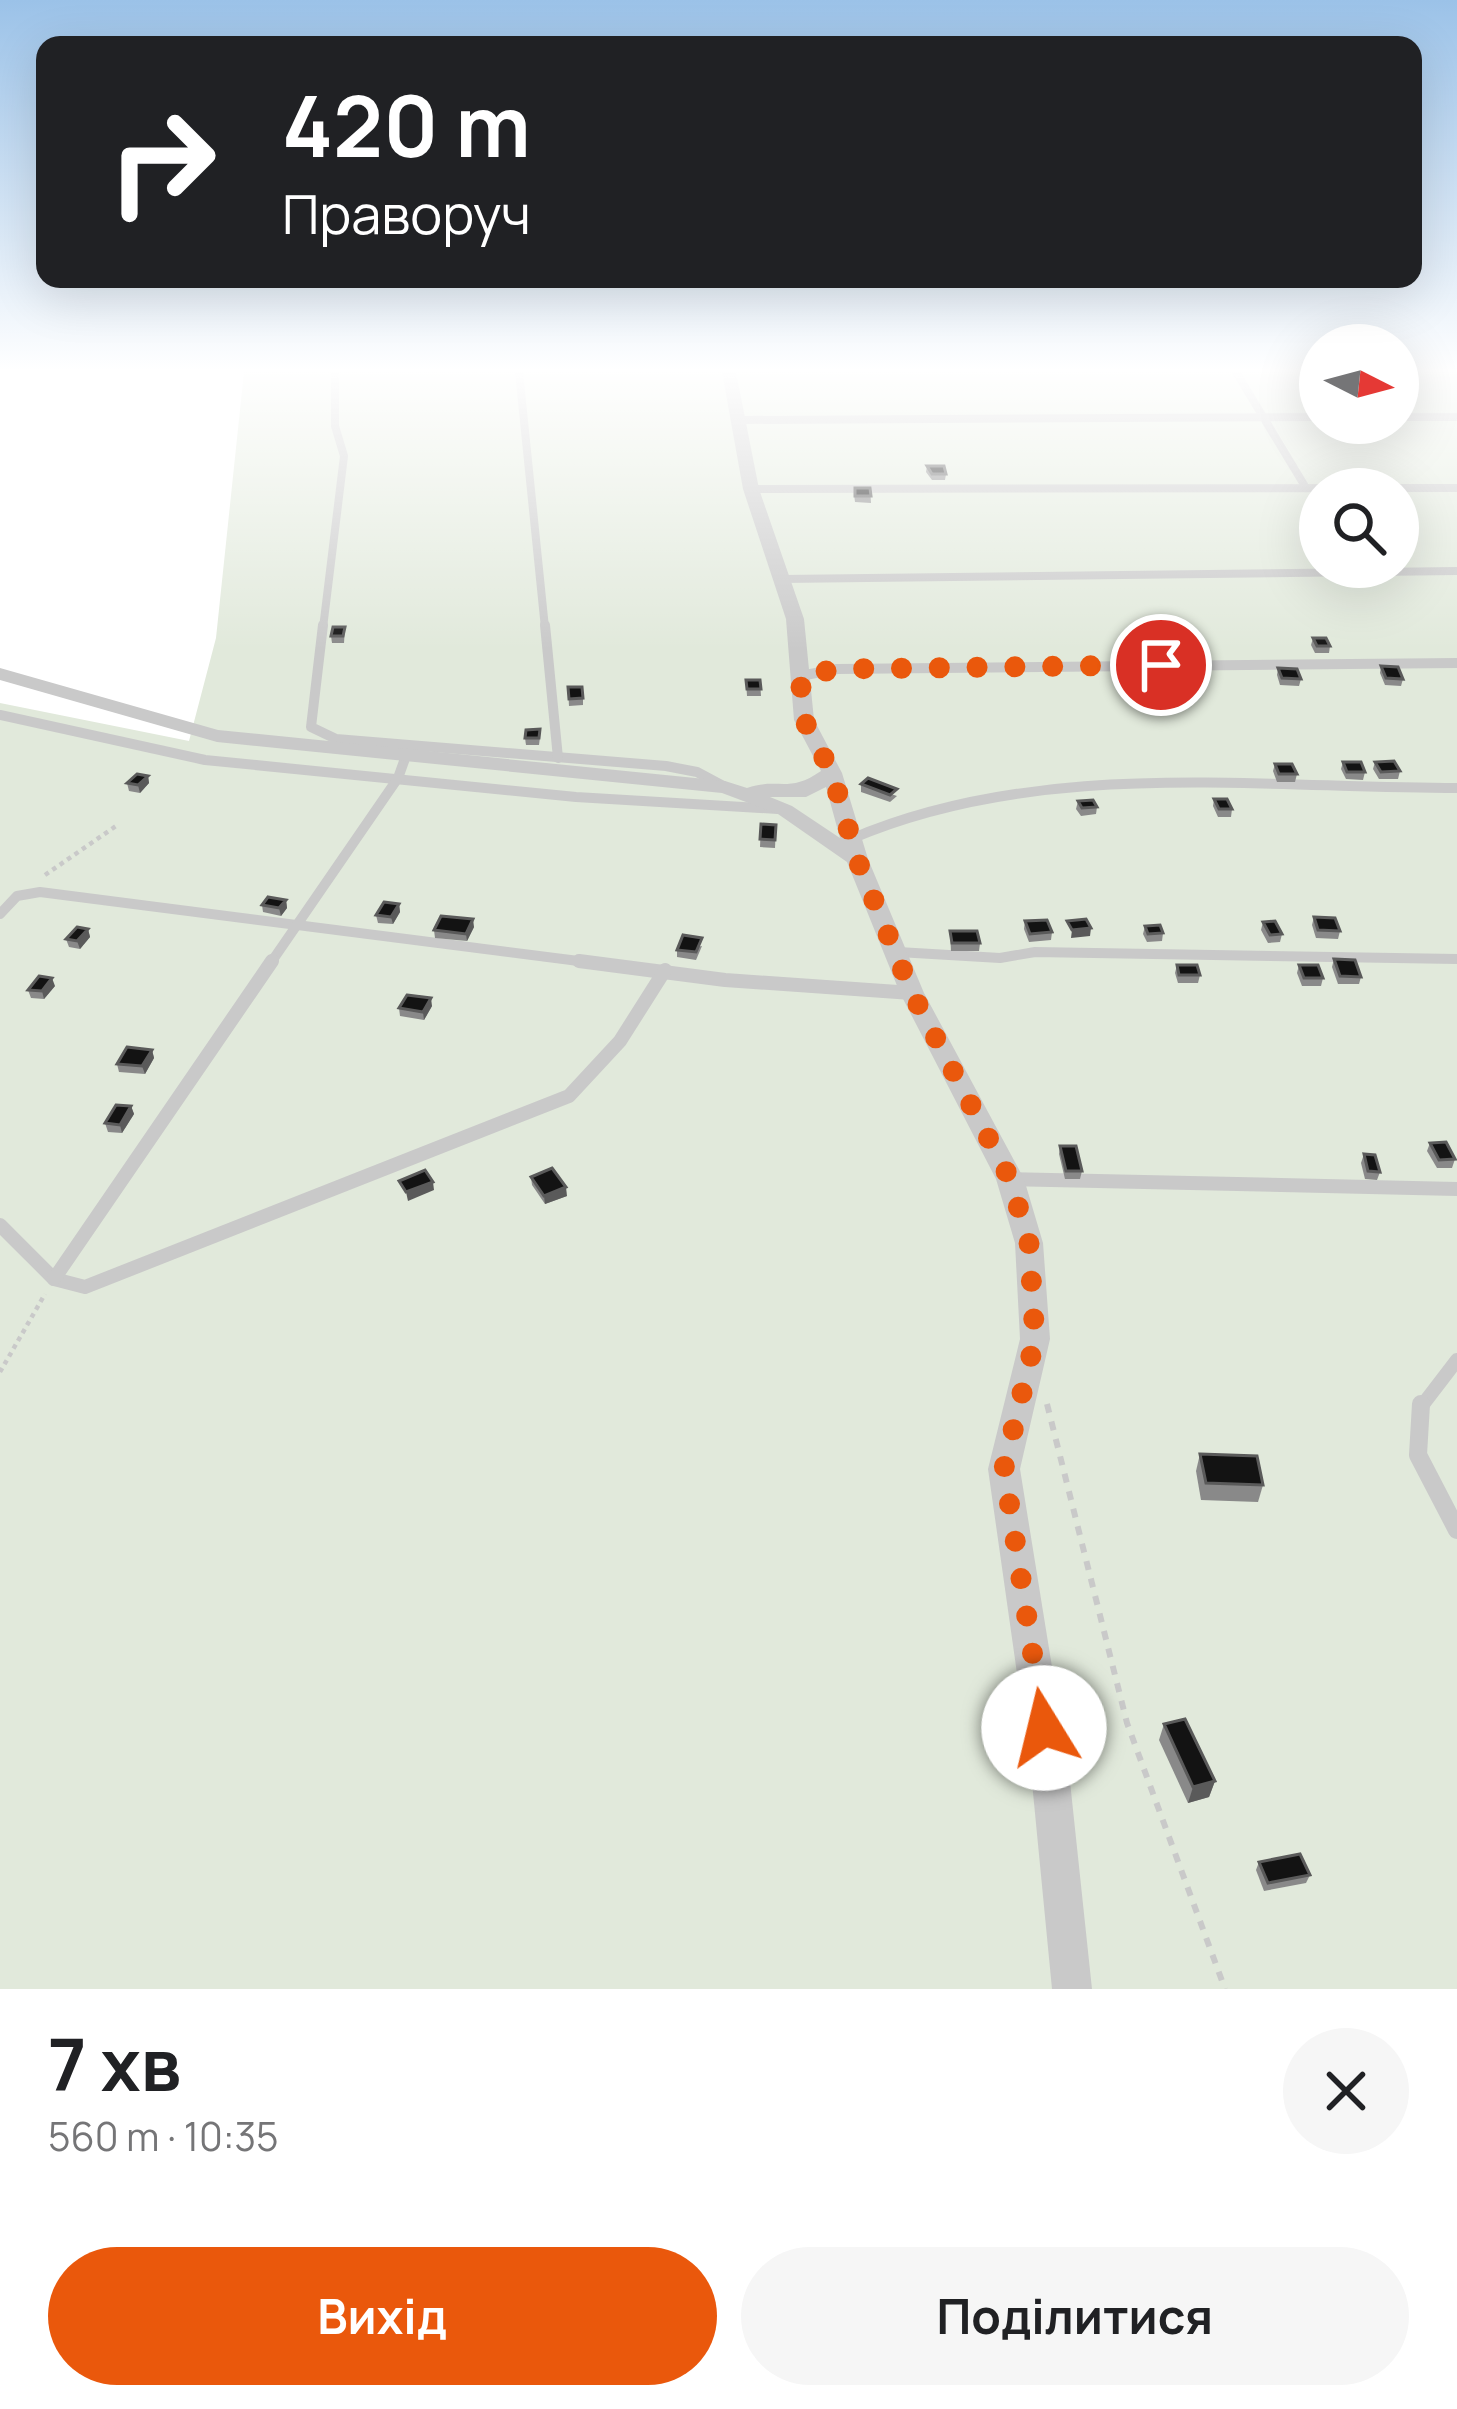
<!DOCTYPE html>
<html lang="uk">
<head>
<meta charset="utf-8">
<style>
  :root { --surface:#fff; --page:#f6f6f6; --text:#202124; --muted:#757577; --accent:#ea580c }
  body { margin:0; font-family:Manrope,sans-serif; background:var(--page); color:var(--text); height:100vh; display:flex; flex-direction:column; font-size:45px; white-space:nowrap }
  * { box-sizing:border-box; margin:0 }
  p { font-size:39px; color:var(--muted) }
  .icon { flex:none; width:66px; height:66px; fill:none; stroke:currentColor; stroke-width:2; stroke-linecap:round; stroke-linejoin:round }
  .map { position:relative; height:1989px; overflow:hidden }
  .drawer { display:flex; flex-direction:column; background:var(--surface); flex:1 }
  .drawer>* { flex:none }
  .hud { position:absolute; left:36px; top:36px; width:1386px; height:252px; border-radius:24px; box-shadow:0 12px 48px #0002; background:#202124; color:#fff; overflow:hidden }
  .needle { width:78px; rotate:96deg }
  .tools { position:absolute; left:1299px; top:324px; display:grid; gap:24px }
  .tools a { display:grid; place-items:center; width:120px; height:120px; border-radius:50%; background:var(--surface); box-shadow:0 12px 48px #0002; font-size:60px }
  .pin { position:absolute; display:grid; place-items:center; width:102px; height:102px; color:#fff; margin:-51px; border:6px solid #fff; border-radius:50%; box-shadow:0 3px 12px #0007 }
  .me { position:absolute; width:132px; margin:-66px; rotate:351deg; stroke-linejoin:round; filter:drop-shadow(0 0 9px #0008) }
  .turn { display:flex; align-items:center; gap:42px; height:252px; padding:0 48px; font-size:54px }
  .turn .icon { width:156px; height:156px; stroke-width:2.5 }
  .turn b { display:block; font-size:84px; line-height:102px }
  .round { display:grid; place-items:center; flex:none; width:126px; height:126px; border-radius:63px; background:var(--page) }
  .headline { display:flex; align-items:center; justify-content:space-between; height:204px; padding:0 48px }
  h1 { font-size:72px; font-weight:700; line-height:90px }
  .button { display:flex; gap:24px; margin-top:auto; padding:24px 48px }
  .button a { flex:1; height:138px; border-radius:72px; background:var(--accent); color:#fff; font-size:48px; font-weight:700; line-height:138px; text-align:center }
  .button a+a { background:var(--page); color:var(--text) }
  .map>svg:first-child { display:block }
</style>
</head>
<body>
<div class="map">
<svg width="1457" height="1989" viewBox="0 0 1457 1989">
  <rect width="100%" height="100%" fill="#fff"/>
  <path fill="#e1e9db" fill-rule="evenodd" d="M244,372H1320V423H1398V372H1457V1989H0V703L189,741L216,638ZM1320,489H1398V567H1320Z"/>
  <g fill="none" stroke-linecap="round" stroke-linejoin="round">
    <g stroke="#c9c9c9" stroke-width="4.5" stroke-dasharray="4.5 4.5" stroke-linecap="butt">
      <polyline points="45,875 116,826"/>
      <polyline points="0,1372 45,1294"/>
    </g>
    <polyline stroke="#c9c9c9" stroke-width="6" stroke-dasharray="9 9" stroke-linecap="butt" points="1047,1404 1127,1723 1225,1989"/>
    <g stroke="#c9c9c9" stroke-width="8">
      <polyline points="519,372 545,628"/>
      <polyline points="1236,372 1306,488"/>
      <polyline points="1398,417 1457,417"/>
      <polyline points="738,420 1320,417"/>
      <polyline points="751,489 1457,488"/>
      <polyline points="782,579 1457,571"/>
      <polyline points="323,628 344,456 335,426 335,372"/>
    </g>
    <g stroke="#c9c9c9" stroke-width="10">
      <polyline points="323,625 311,727 336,739 666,766 697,772 725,787"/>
      <polyline points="545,625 558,758"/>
      <polyline points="800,676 837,669 1457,663"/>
      <polyline points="0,715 205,760 576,797 778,809"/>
      <path d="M851,839C1040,758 1256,788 1457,788"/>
      <polyline points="0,914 17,896 40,892 602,964"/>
      <polyline points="898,952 1000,958 1035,952 1457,959"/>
      <polyline points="270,964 398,778 407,753"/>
    </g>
    <g stroke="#c9c9c9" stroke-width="14">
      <polyline points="579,961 725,980 912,993"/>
      <polyline points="1010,1179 1457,1189"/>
      <polyline points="0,1225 54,1279 85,1287 569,1096 620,1041 665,970"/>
      <polyline points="54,1279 272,961"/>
      <polyline points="1421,1407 1457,1360"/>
    </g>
    <polyline stroke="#c9c9c9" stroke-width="18" points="1421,1404 1418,1455 1457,1530"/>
    <path fill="#c9c9c9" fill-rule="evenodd" d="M722,372H736L759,489L804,619L814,720L842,773L868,859L924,993L1024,1179L1043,1243L1050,1339L1020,1469L1069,1772L1092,1989H1052L1031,1772L988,1469L1020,1339L1015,1243L996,1179L900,993L847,862L778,814L722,793L217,742L0,680V668L218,730L725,781L747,788C779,777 788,794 821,771L794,720L786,619L743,489ZM826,787L840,838L792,806L770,797H806Z"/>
  </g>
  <g fill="#898989">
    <polygon points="927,466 946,474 945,480 932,480 926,472"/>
    <polygon points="870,488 871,503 855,502 854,494"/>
    <polygon points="345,627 344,643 332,643 331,636"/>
    <polygon points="1313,638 1330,646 1329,653 1315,653 1311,645"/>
    <polygon points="1381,666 1403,679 1401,686 1385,685 1380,673"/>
    <polygon points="1278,668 1301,679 1299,686 1280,685 1277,675"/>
    <polygon points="746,680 760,680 761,696 747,696"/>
    <polygon points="568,687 583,698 583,705 569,706"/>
    <polygon points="540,737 539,745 526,745 525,738"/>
    <polygon points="1343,762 1365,772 1363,780 1346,779 1341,769"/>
    <polygon points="1375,762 1400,771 1398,779 1379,779 1373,769"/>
    <polygon points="1275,764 1297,774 1295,782 1277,782 1273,771"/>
    <polygon points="148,776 149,783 140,793 129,791 127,783"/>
    <polygon points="861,784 897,796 890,802 861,792"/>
    <polygon points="1214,799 1232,809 1231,817 1218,817 1213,806"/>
    <polygon points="1078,801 1097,807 1096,814 1081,816 1076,809"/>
    <polygon points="761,824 776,825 775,848 760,847"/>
    <polygon points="286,900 287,908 281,916 263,912 262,905"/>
    <polygon points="399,904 400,912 393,924 378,923 376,915"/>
    <polygon points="1314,917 1340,931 1338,939 1316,938 1312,925"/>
    <polygon points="1025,921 1052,932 1051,940 1029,942 1024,929"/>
    <polygon points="1263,922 1282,934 1280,942 1268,943 1261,930"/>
    <polygon points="1145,926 1163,933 1162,941 1147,942 1143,934"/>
    <polygon points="474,927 467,941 435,938 434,930"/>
    <polygon points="88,929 90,937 80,949 69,947 66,939"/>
    <polygon points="950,931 980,943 979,951 951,951"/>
    <polygon points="702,946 696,960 677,957 677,950"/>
    <polygon points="1334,959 1361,977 1359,984 1338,984 1332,967"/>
    <polygon points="1177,965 1200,975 1198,983 1178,983 1175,973"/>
    <polygon points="1299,965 1323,978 1321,986 1302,986 1297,973"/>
    <polygon points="55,986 44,999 31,998 28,990"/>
    <polygon points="432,1006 424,1020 400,1016 399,1008"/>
    <polygon points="152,1050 154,1058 145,1074 119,1072 117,1064"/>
    <polygon points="131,1106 134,1114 122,1133 108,1132 105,1123"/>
    <polygon points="1430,1143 1455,1159 1452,1168 1437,1168 1427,1151"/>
    <polygon points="1060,1146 1082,1171 1080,1179 1065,1179 1059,1154"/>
    <polygon points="1364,1154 1380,1172 1377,1180 1365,1179 1361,1163"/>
    <polygon points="531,1177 567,1196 545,1204 532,1185"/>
    <polygon points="1200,1454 1263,1485 1258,1502 1201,1500 1196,1471"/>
    <polygon points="1164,1724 1215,1781 1209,1797 1188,1803 1159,1740"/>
    <polygon points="1259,1862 1310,1875 1306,1883 1264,1891 1256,1870"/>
  </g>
  <g fill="#5a5a5a">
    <polygon points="148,776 149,783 140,793 138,785"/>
    <polygon points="286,900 287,908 281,916 279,908"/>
    <polygon points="399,904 400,912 393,924 391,917"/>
    <polygon points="473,919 474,927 467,941 466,934"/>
    <polygon points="1091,928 1090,936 1071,938 1072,930"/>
    <polygon points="88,929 90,937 80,949 77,941"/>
    <polygon points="52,978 55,986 44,999 42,991"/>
    <polygon points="431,998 432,1006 424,1020 423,1012"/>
    <polygon points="152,1050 154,1058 145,1074 142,1066"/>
    <polygon points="131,1106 134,1114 122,1133 120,1125"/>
    <polygon points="433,1182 434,1190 408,1201 406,1192"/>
    <polygon points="566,1187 567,1196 545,1204 544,1196"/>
    <polygon points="1215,1781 1209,1797 1188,1803 1193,1787"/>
  </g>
  <g fill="#131313" stroke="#5a5a5a" stroke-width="3">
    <polygon points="927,466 944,466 946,474 932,474"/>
    <polygon points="855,488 870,488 871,496 855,496"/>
    <polygon points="333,627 345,627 343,636 331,636"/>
    <polygon points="1313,638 1326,638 1330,646 1317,646"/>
    <polygon points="1381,666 1398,667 1403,679 1386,678"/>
    <polygon points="1278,668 1297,669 1301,679 1282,678"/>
    <polygon points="746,680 760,680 761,689 747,689"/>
    <polygon points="568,687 582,687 583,698 569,699"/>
    <polygon points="540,729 539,738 525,738 526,730"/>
    <polygon points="1394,761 1400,771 1381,772 1375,762"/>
    <polygon points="1343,762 1361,762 1365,772 1347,772"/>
    <polygon points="1275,764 1292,764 1297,774 1279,774"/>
    <polygon points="137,774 148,776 138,785 127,783"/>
    <polygon points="868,778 897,789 890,795 861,784"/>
    <polygon points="1214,799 1227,799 1232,809 1219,809"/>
    <polygon points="1093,800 1097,807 1082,808 1078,801"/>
    <polygon points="761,824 776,825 775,840 760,839"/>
    <polygon points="268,897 286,900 279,908 262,905"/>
    <polygon points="384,902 399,904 391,917 376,915"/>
    <polygon points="441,916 473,919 466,934 434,930"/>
    <polygon points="1314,917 1335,918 1340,931 1318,930"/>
    <polygon points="1086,919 1091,928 1072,930 1067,921"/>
    <polygon points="1047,920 1052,932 1030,934 1025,921"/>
    <polygon points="1275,921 1282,934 1270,935 1263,922"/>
    <polygon points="1160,925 1163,933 1148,934 1145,926"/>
    <polygon points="77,927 88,929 77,941 66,939"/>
    <polygon points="950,931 977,931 980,943 952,943"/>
    <polygon points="683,935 702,938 696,952 677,950"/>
    <polygon points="1334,959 1355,960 1361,977 1340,976"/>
    <polygon points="1177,965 1197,965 1200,975 1179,975"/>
    <polygon points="1299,965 1318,965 1323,978 1304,978"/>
    <polygon points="39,976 52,978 42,991 28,990"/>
    <polygon points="407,995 431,998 423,1012 399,1008"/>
    <polygon points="127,1047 152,1050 142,1066 117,1064"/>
    <polygon points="116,1105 131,1106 120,1125 105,1123"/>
    <polygon points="1446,1142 1455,1159 1439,1160 1430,1143"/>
    <polygon points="1060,1146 1076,1146 1082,1171 1066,1171"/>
    <polygon points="1364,1154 1375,1155 1380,1172 1368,1171"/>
    <polygon points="552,1168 566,1187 544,1196 531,1177"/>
    <polygon points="425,1170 433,1182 406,1192 399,1181"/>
    <polygon points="1200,1454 1257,1456 1263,1485 1206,1483"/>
    <polygon points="1185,1719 1215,1781 1193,1787 1164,1724"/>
    <polygon points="1300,1854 1310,1875 1268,1883 1259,1862"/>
  </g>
  <linearGradient id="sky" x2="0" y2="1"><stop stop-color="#9bc2e8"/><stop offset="0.57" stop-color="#fff"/><stop offset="1" stop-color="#fff" stop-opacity="0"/></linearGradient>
  <rect width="1457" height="650" fill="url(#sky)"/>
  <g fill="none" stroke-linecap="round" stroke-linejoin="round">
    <polyline stroke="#ea580c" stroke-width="21" stroke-dasharray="0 37.8" points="1044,1728 1004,1468 1035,1339 1029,1243 1010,1179 912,993 857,859 832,773 804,720 800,676 837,669 1161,665"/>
  </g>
</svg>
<div class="tools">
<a><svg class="needle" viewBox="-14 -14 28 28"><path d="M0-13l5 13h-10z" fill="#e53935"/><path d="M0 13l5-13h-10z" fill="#757577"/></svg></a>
<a><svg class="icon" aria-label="search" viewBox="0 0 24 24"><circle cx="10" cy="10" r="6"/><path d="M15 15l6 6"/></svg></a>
</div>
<div class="pin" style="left:1161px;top:665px;background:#d93025"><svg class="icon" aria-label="arrive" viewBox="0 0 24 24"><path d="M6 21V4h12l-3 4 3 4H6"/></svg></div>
<svg class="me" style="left:1044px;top:1728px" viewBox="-20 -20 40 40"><circle r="19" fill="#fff"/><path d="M0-13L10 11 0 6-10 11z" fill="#ea580c"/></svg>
<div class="hud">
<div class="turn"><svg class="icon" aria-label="right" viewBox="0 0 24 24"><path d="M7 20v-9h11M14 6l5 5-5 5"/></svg><div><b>420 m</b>Праворуч</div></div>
</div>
</div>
<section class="drawer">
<div class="headline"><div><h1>7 хв</h1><p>560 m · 10:35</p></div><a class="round"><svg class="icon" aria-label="close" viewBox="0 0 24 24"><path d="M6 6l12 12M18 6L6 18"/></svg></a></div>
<div class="button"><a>Вихід</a><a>Поділитися</a></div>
</section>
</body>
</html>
